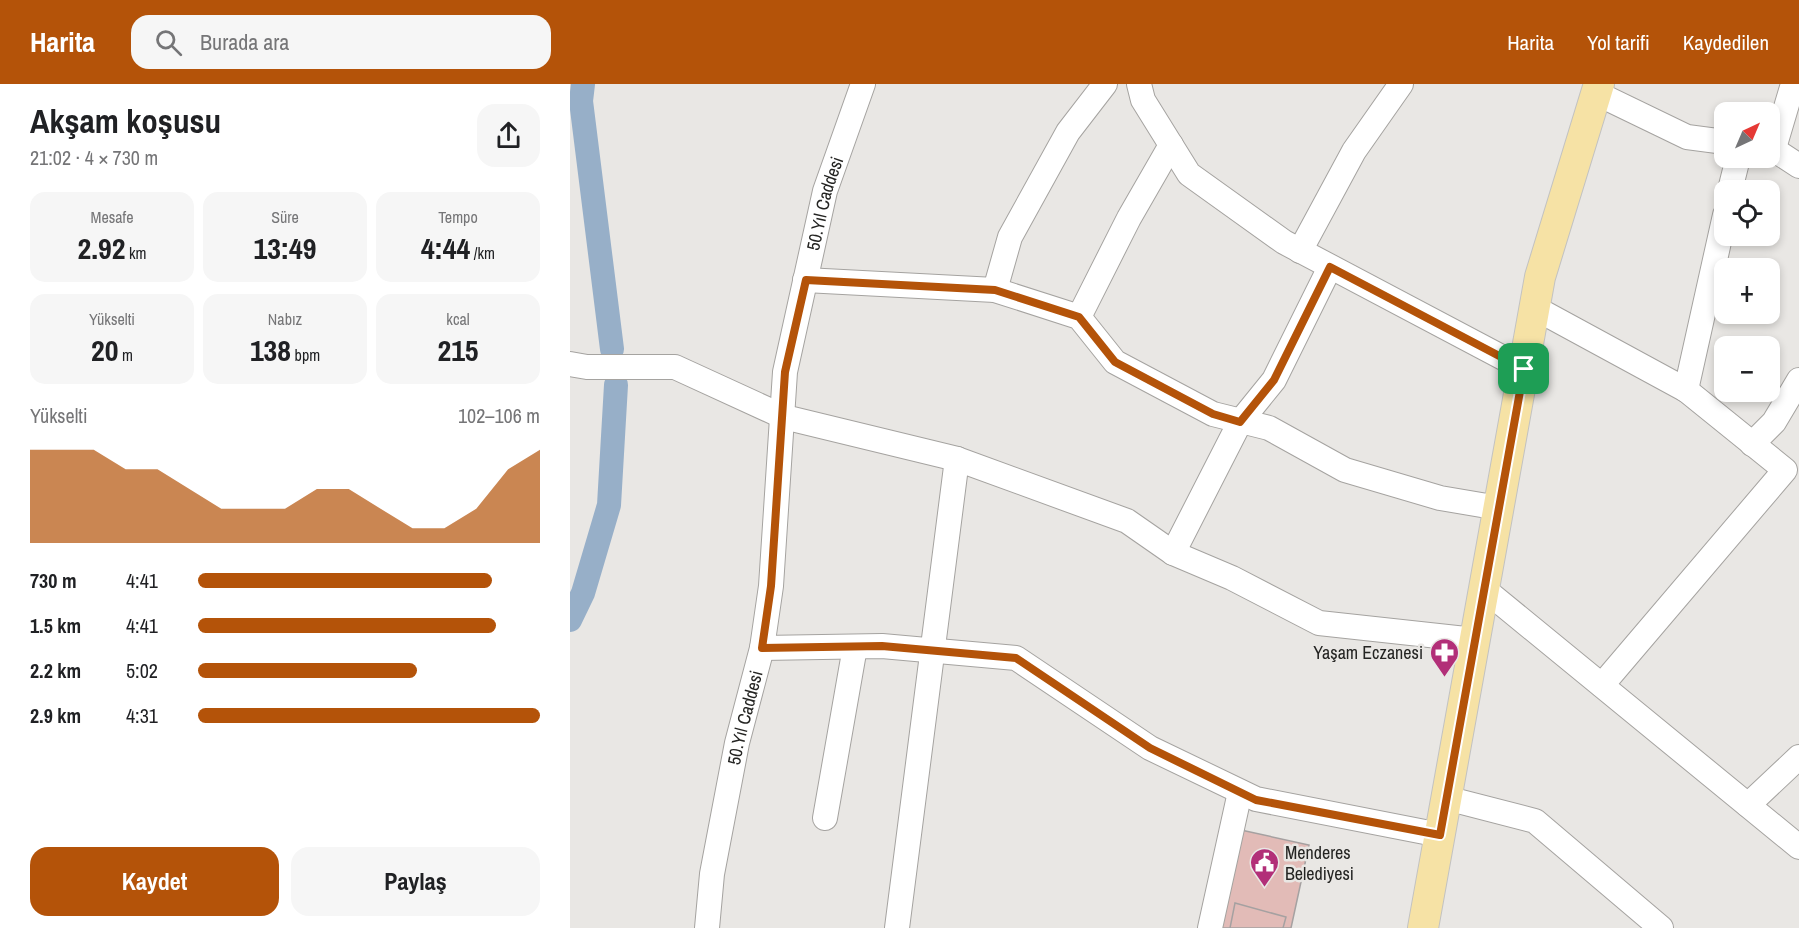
<!DOCTYPE html>
<html lang="tr">
<meta charset="utf-8">
<style>
:root{--surface:#fff;--page:#f6f6f6;--text:#202124;--muted:#757577;--accent:#b45309}
body{margin:0;font-family:"Archivo Narrow",sans-serif;background:var(--page);color:var(--text);height:100vh;display:flex;flex-direction:column;font-size:22px;white-space:nowrap}
*{box-sizing:border-box;margin:0}
p{font-size:20px;color:var(--muted)}
.icon{flex:none;width:33px;height:33px;fill:none;stroke:currentColor;stroke-width:2;stroke-linecap:round;stroke-linejoin:round}
.map{position:relative;flex:1;overflow:hidden}
.panel{display:flex;flex-direction:column;background:var(--surface);width:570px}
.panel>*{flex:none}
.needle{width:39px;rotate:44deg}
.tools{position:absolute;left:1144px;top:18px;display:grid;gap:12px}
.tools a{display:grid;place-items:center;width:66px;height:66px;border-radius:12px;background:var(--surface);box-shadow:0 3px 9px #0003;font-size:30px}
.pin{position:absolute;display:grid;place-items:center;width:51px;height:51px;color:#fff;margin:-26px;border-radius:12px;box-shadow:0 3px 9px #0006}
.round{display:grid;place-items:center;flex:none;width:63px;height:63px;border-radius:18px;background:var(--page)}
.summary{display:flex;align-items:center;justify-content:space-between;height:102px;padding:0 30px}
h1{font-size:33px;font-weight:700;line-height:45px}
.metrics{display:grid;grid-template-columns:repeat(3,1fr);gap:9px;height:102px;padding:6px 30px}
.metrics div{display:grid;align-content:center;border-radius:15px;background:var(--page);text-align:center}
.metrics b{font-size:30px;font-weight:700}
.metrics small{font-size:16px;font-weight:400}
.metrics p{font-size:16px}
.chart{height:168px;padding:12px 30px}
.chart p{display:flex;justify-content:space-between}
.chart svg{width:100%;height:108px;margin-top:6px;fill:var(--accent);opacity:.7}
.button{display:flex;gap:12px;margin-top:auto;padding:12px 30px}
.button a{flex:1;height:69px;border-radius:18px;background:var(--accent);color:#fff;font-size:24px;font-weight:700;line-height:69px;text-align:center}
.button a+a{background:var(--page);color:var(--text)}
ul{padding:0 30px;list-style:none;font-size:20px}
li{display:grid;grid-template-columns:96px 72px 1fr;align-items:center;height:45px}
li i{height:15px;border-radius:8px;background:var(--accent)}
header{display:flex;align-items:center;gap:36px;box-sizing:border-box;height:84px;padding:0 30px;background:var(--accent);color:#fff}
header strong{font-size:28px}
nav{display:flex;gap:33px;margin-inline-start:auto;font-size:21px}
.search{width:420px;height:54px;background:var(--page);display:flex;align-items:center;gap:15px;box-sizing:border-box;padding:0 21px;border-radius:18px;color:var(--muted);font-size:22px}
main{display:flex;flex:1;min-height:0}
.map>svg:first-child{display:block}
</style>
<header>
<strong>Harita</strong>
<div class="search"><svg class="icon" aria-label="search" viewBox="0 0 24 24"><circle cx="10" cy="10" r="6"/><path d="M15 15l6 6"/></svg>Burada ara</div>
<nav><a>Harita</a><a>Yol tarifi</a><a>Kaydedilen</a></nav>
</header>
<main>
<section class="panel">
<div class="summary"><div><h1>Akşam koşusu</h1><p>21:02 · 4 × 730 m</p></div><a class="round"><svg class="icon" aria-label="share" viewBox="0 0 24 24"><path d="M12 15V3M7 8l5-5 5 5M5 13v7h14v-7"/></svg></a></div>
<div class="metrics">
<div><p>Mesafe</p><b>2.92<small> km</small></b></div>
<div><p>Süre</p><b>13:49</b></div>
<div><p>Tempo</p><b>4:44<small> /km</small></b></div>
</div>
<div class="metrics">
<div><p>Yükselti</p><b>20<small> m</small></b></div>
<div><p>Nabız</p><b>138<small> bpm</small></b></div>
<div><p>kcal</p><b>215</b></div>
</div>
<div class="chart"><p><span>Yükselti</span>102–106 m</p>
<svg viewBox="0 0 160 44" preserveAspectRatio="none"><path d="M0 44V6L10 6L20 6L30 14L40 14L50 22L60 30L70 30L80 30L90 22L100 22L110 30L120 38L130 38L140 30L150 14L160 6V44z"/></svg>
</div>
<ul>
<li><b>730 m</b>4:41<i style="width:86%"></i></li>
<li><b>1.5 km</b>4:41<i style="width:87%"></i></li>
<li><b>2.2 km</b>5:02<i style="width:64%"></i></li>
<li><b>2.9 km</b>4:31<i style="width:100%"></i></li>
</ul>
<div class="button"><a>Kaydet</a><a>Paylaş</a></div>
</section>
<div class="map">
<svg width="1229" height="844" viewBox="0 0 1229 844">
<rect width="100%" height="100%" fill="#e9e7e4"/>
<g fill="none" stroke-linecap="round" stroke-linejoin="round">
<path stroke="#97afc8" stroke-width="24" d="M13 0 11 17 42 265
M0 536 13 509 39 421 46 301"/>
</g>
<path fill="#e2bbb7" stroke="#a5a1a1" stroke-width="1.5" d="M671 746 739 761 721 844H649Z
M665 819 716 833 713 844H660Z"/>
<g fill="none" stroke-linecap="round" stroke-linejoin="round">
<defs>
<g id="minor">
<path d="M569 0 573 16 619 90 714 158 954 285"/>
<path d="M1026 9 1117 53 1155 58"/>
<path d="M1200 63 1229 82"/>
<path d="M1204 64 1223 0"/>
<path d="M1160 106 1168 74"/>
<path d="M730 167 784 67 831 0"/>
<path d="M235 196 425 206 509 233 545 278 643 330 699 344 775 386 870 414 929 424"/>
<path d="M425 206 440 153 498 48 535 0"/>
<path d="M965 224 1116 306 1215 386 1032 601"/>
<path d="M509 233 559 134 601 61"/>
<path d="M0 280 17 283H105L214 333 387 375 557 437 603 469 662 494 749 539 905 556"/>
<path d="M1116 306 1155 131"/>
<path d="M1182 360 1204 338 1229 296"/>
<path d="M603 469 670 338 704 296 760 183"/>
<path d="M914 505 1229 763"/>
<path d="M192 564 312 562 446 574 580 664 686 715 870 751"/>
<path d="M876 714 965 737 1091 844"/>
<path d="M1178 721 1229 673"/>
<path d="M255 734 285 563"/>
<path id="s1" d="M137 844 142 790 167 659 192 564 201 502 215 288 255 107 293 0"/>
<path d="M327 844 387 375"/>
<path d="M640 844 670 708"/>
</g>
<path id="major" d="M853 844 970 193 1029 0"/>
</defs>
<use href="#minor" stroke="#a5a3a0" stroke-width="26"/>
<use href="#major" stroke="#c2c2c1" stroke-width="32"/>
<use href="#minor" stroke="#fff" stroke-width="24"/>
<use href="#major" stroke="#f6e2a5" stroke-width="30"/>
</g>
<g fill="none" stroke-linecap="round" stroke-linejoin="round">
<defs>
<path id="route" d="M760 183 954 285 870 751 686 716 580 664 446 574 312 562 192 564 201 502 215 288 236 196 425 206 509 233 545 278 643 330 670 338 704 296Z"/>
</defs>
<use href="#route" stroke="#fff" stroke-width="12"/>
<use href="#route" stroke="#b45309" stroke-width="8"/>
</g>
<defs>
<symbol id="pharmacy-pin" viewBox="-11 -11 22 30"><path d="M0 17L-7.5 6A9.5 9.5 0 1 1 7.5 6Z" fill="#b22f78" stroke="#e9e7e4"/><path d="M-2-6h4v4h4v4h-4v4h-4v-4h-4v-4h4Z" fill="#fff"/></symbol>
<symbol id="civic-pin" viewBox="-11 -11 22 30"><path d="M0 17L-7.5 6A9.5 9.5 0 1 1 7.5 6Z" fill="#b22f78" stroke="#e9e7e4"/><path d="M-.6-6.5H3V-4.5H.6V-3L4-1V1h2V6H-6V1h2V-1L-.6-3ZM-1.2 2.5V6h2.4V2.5Z" fill="#fff"/></symbol>
</defs>
<g fill-rule="evenodd">
<use href="#pharmacy-pin" x="858" y="552" width="33" height="45"/>
<use href="#civic-pin" x="678" y="762" width="33" height="45"/>
</g>
<g text-anchor="middle" dominant-baseline="central" stroke-width="5" stroke-linejoin="round" paint-order="stroke">
<g font-size="18" fill="#242422" stroke="#e9e7e4">
<text stroke="none"><textPath href="#s1" startOffset="736">50.Yıl Caddesi</textPath></text>
<text stroke="none"><textPath href="#s1" startOffset="214">50.Yıl Caddesi</textPath></text>
</g>
<g font-size="18" fill="#242422" stroke="#e9e7e4" text-anchor="end">
<text x="853" y="568">Yaşam Eczanesi</text>
<text x="715" y="768" text-anchor="start">Menderes<tspan x="715" dy="21">Belediyesi</tspan></text>
</g>
</g>
</svg>
<div class="tools">
<a><svg class="needle" viewBox="-14 -14 28 28"><path d="M0-13l5 13h-10z" fill="#e53935"/><path d="M0 13l5-13h-10z" fill="#757577"/></svg></a>
<a><svg class="icon" aria-label="locate" viewBox="0 0 24 24"><circle cx="12" cy="12" r="6"/><path d="M12 2v4M12 18v4M2 12h4M18 12h4"/></svg></a>
<a>+</a>
<a>−</a>
</div>
<div class="pin" style="left:954px;top:285px;background:#1e9e55"><svg class="icon" aria-label="arrive" viewBox="0 0 24 24"><path d="M6 21V4h12l-3 4 3 4H6"/></svg></div>
</div>
</main>
